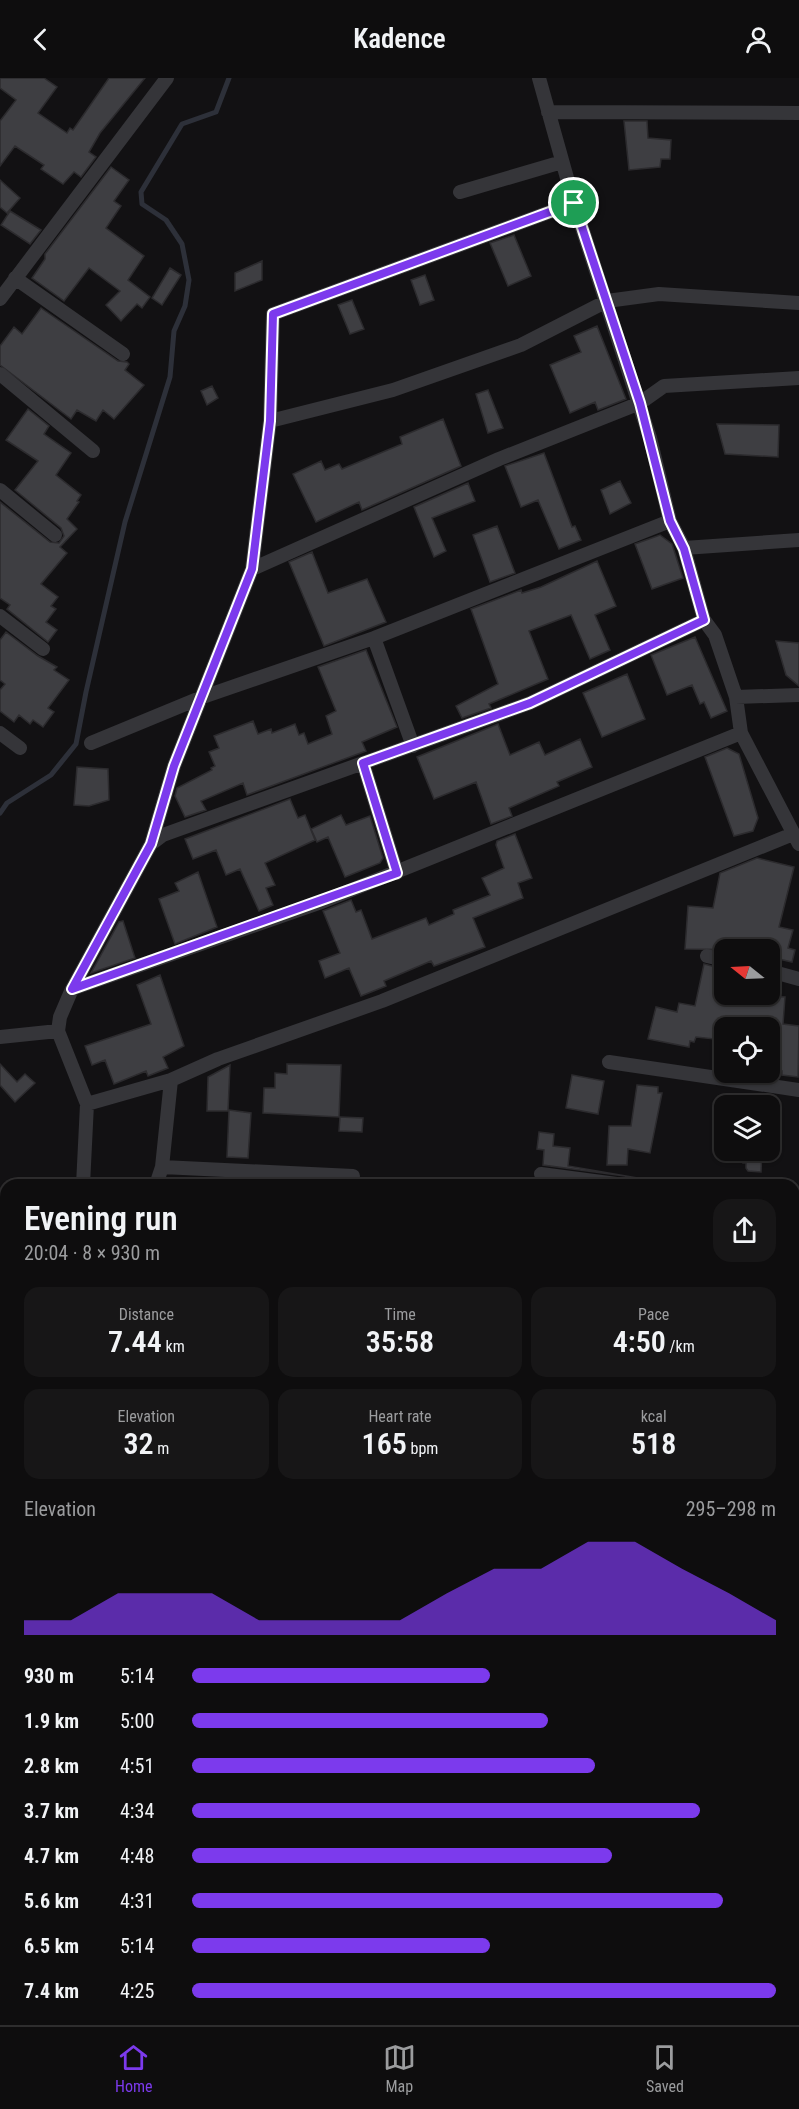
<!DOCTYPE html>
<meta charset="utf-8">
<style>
:root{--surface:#0e0d0e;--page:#171617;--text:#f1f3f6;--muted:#9b9c9e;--line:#2e2d2e;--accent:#7c3aed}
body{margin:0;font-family:"Roboto Condensed",sans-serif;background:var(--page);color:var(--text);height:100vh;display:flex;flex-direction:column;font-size:22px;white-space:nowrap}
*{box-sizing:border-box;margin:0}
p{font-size:20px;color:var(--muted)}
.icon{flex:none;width:33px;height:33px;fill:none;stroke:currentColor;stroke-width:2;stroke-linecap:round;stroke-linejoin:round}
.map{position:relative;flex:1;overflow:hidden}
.drawer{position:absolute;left:0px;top:1101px;width:800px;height:846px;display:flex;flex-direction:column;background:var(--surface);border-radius:18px 18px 0 0;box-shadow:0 2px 4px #0004,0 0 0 2px var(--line)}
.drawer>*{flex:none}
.needle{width:39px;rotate:288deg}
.controls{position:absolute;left:714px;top:861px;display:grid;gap:12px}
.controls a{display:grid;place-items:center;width:66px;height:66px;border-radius:12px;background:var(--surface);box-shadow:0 2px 4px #0004,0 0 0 2px var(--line);font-size:30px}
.pin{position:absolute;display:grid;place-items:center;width:51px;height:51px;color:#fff;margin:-26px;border:3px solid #fff;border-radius:50%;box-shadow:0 2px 6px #0007}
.round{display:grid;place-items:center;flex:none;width:63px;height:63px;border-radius:18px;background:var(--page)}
.head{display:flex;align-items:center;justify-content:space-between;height:102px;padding:0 24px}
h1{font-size:33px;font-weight:600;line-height:45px}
.metrics{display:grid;grid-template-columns:repeat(3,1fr);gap:9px;height:102px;padding:6px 24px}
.metrics div{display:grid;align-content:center;border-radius:15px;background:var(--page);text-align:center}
.metrics b{font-size:30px;font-weight:600}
.metrics small{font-size:16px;font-weight:400}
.metrics p{font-size:16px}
.chart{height:168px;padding:12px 24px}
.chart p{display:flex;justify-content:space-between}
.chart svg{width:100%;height:108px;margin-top:6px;fill:var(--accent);opacity:.7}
ul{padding:0 24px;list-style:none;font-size:20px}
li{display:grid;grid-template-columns:96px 72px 1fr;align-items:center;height:45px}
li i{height:15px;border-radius:8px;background:var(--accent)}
header{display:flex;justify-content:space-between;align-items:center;height:78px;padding:0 24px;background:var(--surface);font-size:27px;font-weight:600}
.tab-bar{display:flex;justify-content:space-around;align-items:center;height:84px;border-top:2px solid var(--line);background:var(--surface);font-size:16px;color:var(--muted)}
.tab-bar a{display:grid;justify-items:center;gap:3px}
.tab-bar .active{color:var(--accent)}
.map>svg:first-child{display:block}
</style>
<header><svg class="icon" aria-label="back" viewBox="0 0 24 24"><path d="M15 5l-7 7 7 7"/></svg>Kadence<svg class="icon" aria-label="person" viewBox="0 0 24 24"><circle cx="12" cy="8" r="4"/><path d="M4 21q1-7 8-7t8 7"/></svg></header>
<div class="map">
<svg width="799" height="1947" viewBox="0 0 799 1947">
<rect width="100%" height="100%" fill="#121113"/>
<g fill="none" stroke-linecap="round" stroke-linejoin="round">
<path stroke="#2d3039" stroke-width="5" d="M0 735 7 725 51 697 76 666 86 614 125 444 170 299 174 253 185 228 189 202 182 166 166 142 142 126 141 114 182 46 216 34 229 0"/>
</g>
<path fill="#3e3e42" stroke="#2c2b2e" stroke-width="1.5" d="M0 0H44L57 9 38 35 67 55 70 50 73 52 109 0H145L100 55 89 74 96 79 81 99 74 94 63 106 41 91 44 87 15 68 0 88V43L16 22 0 10Z
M624 43H647L648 60 671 62 670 81H661L660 89 629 92Z
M111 89 129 102 114 123 121 128 106 150 144 178 128 202 150 219 142 230 137 226 121 243 106 227 120 213 89 190 64 223 32 200 45 181V176Z
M0 102 20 120 7 135 0 129Z
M10 133 41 152 30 166 1 147Z
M514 157 531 198 508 208 490 165Z
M262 183V202L235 213V195Z
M170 190 181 197 162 227 152 220Z
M425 197 434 222 420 227 411 202Z
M352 222 364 251 350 256 338 227Z
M41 230 118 283 127 284 129 286 125 292 144 307 114 341 103 332 96 343 77 332 71 341 0 287V268L14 249 22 256Z
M597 248 626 321 598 332 595 324 570 335 550 287 581 274 574 258Z
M212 308 218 320 207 327 201 313Z
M488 312 503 350 488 355 476 316Z
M28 331 49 348 44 356 71 375 56 397 81 417 77 423 79 424 67 441 77 451 60 469 67 475 41 506 58 519 51 528 56 531 46 544 57 552 48 564 7 531 10 527 0 520V424L50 464 59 465 64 458 61 450 15 412 38 383 6 362Z
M443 341 461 388 362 432 359 424 316 444 293 396 321 383 325 392 339 386 342 391 402 366 400 359Z
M717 346 779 347 778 379 725 376Z
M544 375 572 449 575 448 581 462 559 471 538 422 521 429 505 388Z
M620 403 631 425 610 436 601 412Z
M468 405 475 423 432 440 446 473 434 479 414 429Z
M497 448 515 495 490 504 473 457Z
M660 457 672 466 683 500 652 511 635 466Z
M312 474 328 515 367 501 386 544 324 568 289 484Z
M597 483 616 528 595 537 610 572 590 581 571 537 529 553 548 601 489 626 491 630 462 640 456 628 498 606 471 531 521 512 522 515 541 509Z
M6 554 38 578 57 589 54 592 69 602 48 630 54 634 43 649 33 642 30 646 19 637 14 644 0 633V612L5 606 0 602V562Z
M695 559 727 633 711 640 704 624 700 626 692 607 667 617 651 577Z
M776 563 799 565V608L786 597Z
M366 572 397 649 362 664 366 673 247 717 243 705 201 723 206 732 185 739 175 718 177 710 212 692 211 690 215 688 209 674 219 670 214 658 253 643 258 656 271 651 272 655 295 646 299 657 304 655 308 666 332 656 326 638 336 633 318 589Z
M627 596 645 641 602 659 583 615Z
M498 646 510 677 539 664 545 677 580 661 592 689 557 704 559 708 509 730 512 738 491 746 476 704 434 721 417 679Z
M727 670 739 676 758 740 753 753 734 758 705 679Z
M77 689 108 691 109 722 89 728 74 727Z
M290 721 298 740 305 737 315 762 265 785 275 807 266 810 273 827 259 833 240 791 226 797 216 772 193 781 185 761Z
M341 737 346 747 370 738 383 780 380 785 345 799 328 759 317 764 311 751Z
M515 756 532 800 518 805 523 820 473 840 485 869 434 888 431 883 384 903 386 908 361 918 349 890 325 900 319 883 340 875 323 833 351 822 356 834 361 832 372 861 426 840 429 847 454 836 453 832 490 817 482 800 504 790 496 767 497 763Z
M757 780 794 789 779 849 793 852 788 870 795 872 792 884 770 879 772 872 685 871 688 828 713 830 720 795Z
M198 794 217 849 175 866 159 821 179 813 175 805Z
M123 843 135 880 91 895 119 844Z
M704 886 724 891V916L785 919 783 946 799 948 798 999 782 997V993L770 991V950H724V962L696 959 694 964 690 963 689 969 648 961 656 929 677 934 679 925 695 928Z
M160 897 184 968 163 979 168 990 148 998 146 993 114 1006 105 982 92 987 85 968 151 946 137 907Z
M0 986 17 1004 25 996 35 1005 15 1024 0 1007Z
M287 986 341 987 339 1039 263 1035 264 1010H275V995L287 996Z
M230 987 228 1033H207L208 999Z
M572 997 604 1003 598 1036 566 1030Z
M637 1007 658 1009V1015H662L650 1075 628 1071 627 1087H607L609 1048H631Z
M229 1032 251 1035 248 1080 227 1079Z
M340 1039 363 1040 362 1054 339 1053Z
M539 1054 554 1056 553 1068 570 1070 568 1088 637 1100V1107H633L630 1100 625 1098 543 1087 544 1072 537 1071Z
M744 1072H762L761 1094 748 1093 746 1090V1085H743Z"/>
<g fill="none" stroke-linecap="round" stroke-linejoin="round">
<path stroke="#353539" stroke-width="14" d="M539 0 574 125 650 360 670 443 684 470 704 542 715 557 736 619 741 655 799 766
M548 34 799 35
M460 114 562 84
M15 200 123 276
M0 221 167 0
M0 296 93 373
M270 343 393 312 521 267 607 223 659 216 799 225
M0 412 55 457
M684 470 799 462
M252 491 499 381 640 325 664 308 799 300
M0 538 43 571
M374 560 413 668
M736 619 799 617
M0 655 20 670
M91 665 200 620 374 560 670 443
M363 685 397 795
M151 766 174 688 252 491 270 343 273 236 574 125
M707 878 724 882
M770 893 799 901
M72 911 319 825 741 655
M0 959 58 953
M609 984 799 1012
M87 1026 171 1002
M162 1089 353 1098
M541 1096 624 1107
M83 1107 87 1026 58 953 60 939 72 911 151 766 163 757 530 625 704 542
M156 1107 162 1089 171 1002 218 981 382 923 793 756
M794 1128 799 1129
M0 1179 6 1180
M794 1212 799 1213
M0 1213H6
M0 1245 6 1238
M794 1366 799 1357
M0 1453 6 1440
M794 1554 799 1576
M0 1675 6 1664
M0 1884 6 1874
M0 1909 6 1912
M65 1941 77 1947
M463 1941 464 1947
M613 1941 614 1947
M94 1947 98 1941
M237 1947 240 1941
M426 1947 430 1941"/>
</g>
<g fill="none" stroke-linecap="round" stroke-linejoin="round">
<defs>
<path id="route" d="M574 125 640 325 670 443 684 471 704 542 530 625 363 685 397 795 72 911 151 766 174 688 252 491 270 343 273 236Z"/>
</defs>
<use href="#route" stroke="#fff" stroke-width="12"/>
<use href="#route" stroke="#7c3aed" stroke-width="8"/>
</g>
</svg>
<div class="controls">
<a><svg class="needle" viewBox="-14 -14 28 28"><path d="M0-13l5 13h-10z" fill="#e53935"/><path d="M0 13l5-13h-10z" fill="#9b9c9e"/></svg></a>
<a><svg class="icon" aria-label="locate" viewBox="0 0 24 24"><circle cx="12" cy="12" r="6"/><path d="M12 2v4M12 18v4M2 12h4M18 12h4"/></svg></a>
<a><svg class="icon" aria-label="layers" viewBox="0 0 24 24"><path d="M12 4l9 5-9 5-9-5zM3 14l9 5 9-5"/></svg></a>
</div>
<div class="pin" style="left:574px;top:125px;background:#1e9e55"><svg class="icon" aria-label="arrive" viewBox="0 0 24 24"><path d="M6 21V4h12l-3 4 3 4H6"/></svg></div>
<section class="drawer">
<div class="head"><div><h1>Evening run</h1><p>20:04 · 8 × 930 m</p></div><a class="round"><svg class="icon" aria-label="share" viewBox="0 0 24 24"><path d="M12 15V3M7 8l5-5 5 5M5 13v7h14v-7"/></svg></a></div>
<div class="metrics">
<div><p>Distance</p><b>7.44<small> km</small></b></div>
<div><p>Time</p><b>35:58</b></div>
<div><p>Pace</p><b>4:50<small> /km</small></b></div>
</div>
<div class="metrics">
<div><p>Elevation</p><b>32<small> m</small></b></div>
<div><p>Heart rate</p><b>165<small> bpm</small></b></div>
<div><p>kcal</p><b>518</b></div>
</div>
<div class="chart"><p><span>Elevation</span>295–298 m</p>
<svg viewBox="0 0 160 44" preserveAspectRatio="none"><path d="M0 44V38L10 38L20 27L30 27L40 27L50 38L60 38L70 38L80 38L90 27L100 17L110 17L120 6L130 6L140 17L150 27L160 38V44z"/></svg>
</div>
<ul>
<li><b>930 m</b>5:14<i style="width:51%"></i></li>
<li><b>1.9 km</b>5:00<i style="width:61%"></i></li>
<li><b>2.8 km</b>4:51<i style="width:69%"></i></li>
<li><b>3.7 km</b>4:34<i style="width:87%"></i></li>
<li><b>4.7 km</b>4:48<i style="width:72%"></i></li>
<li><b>5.6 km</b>4:31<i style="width:91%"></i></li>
<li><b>6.5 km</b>5:14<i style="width:51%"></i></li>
<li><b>7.4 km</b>4:25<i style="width:100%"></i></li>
</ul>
</section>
</div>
<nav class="tab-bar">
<a class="active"><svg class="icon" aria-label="home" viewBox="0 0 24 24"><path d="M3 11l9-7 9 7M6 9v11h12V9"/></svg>Home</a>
<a><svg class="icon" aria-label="map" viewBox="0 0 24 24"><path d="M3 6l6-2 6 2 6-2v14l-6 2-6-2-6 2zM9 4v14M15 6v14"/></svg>Map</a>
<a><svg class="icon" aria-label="saved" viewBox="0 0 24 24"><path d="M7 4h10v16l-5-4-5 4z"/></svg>Saved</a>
</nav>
